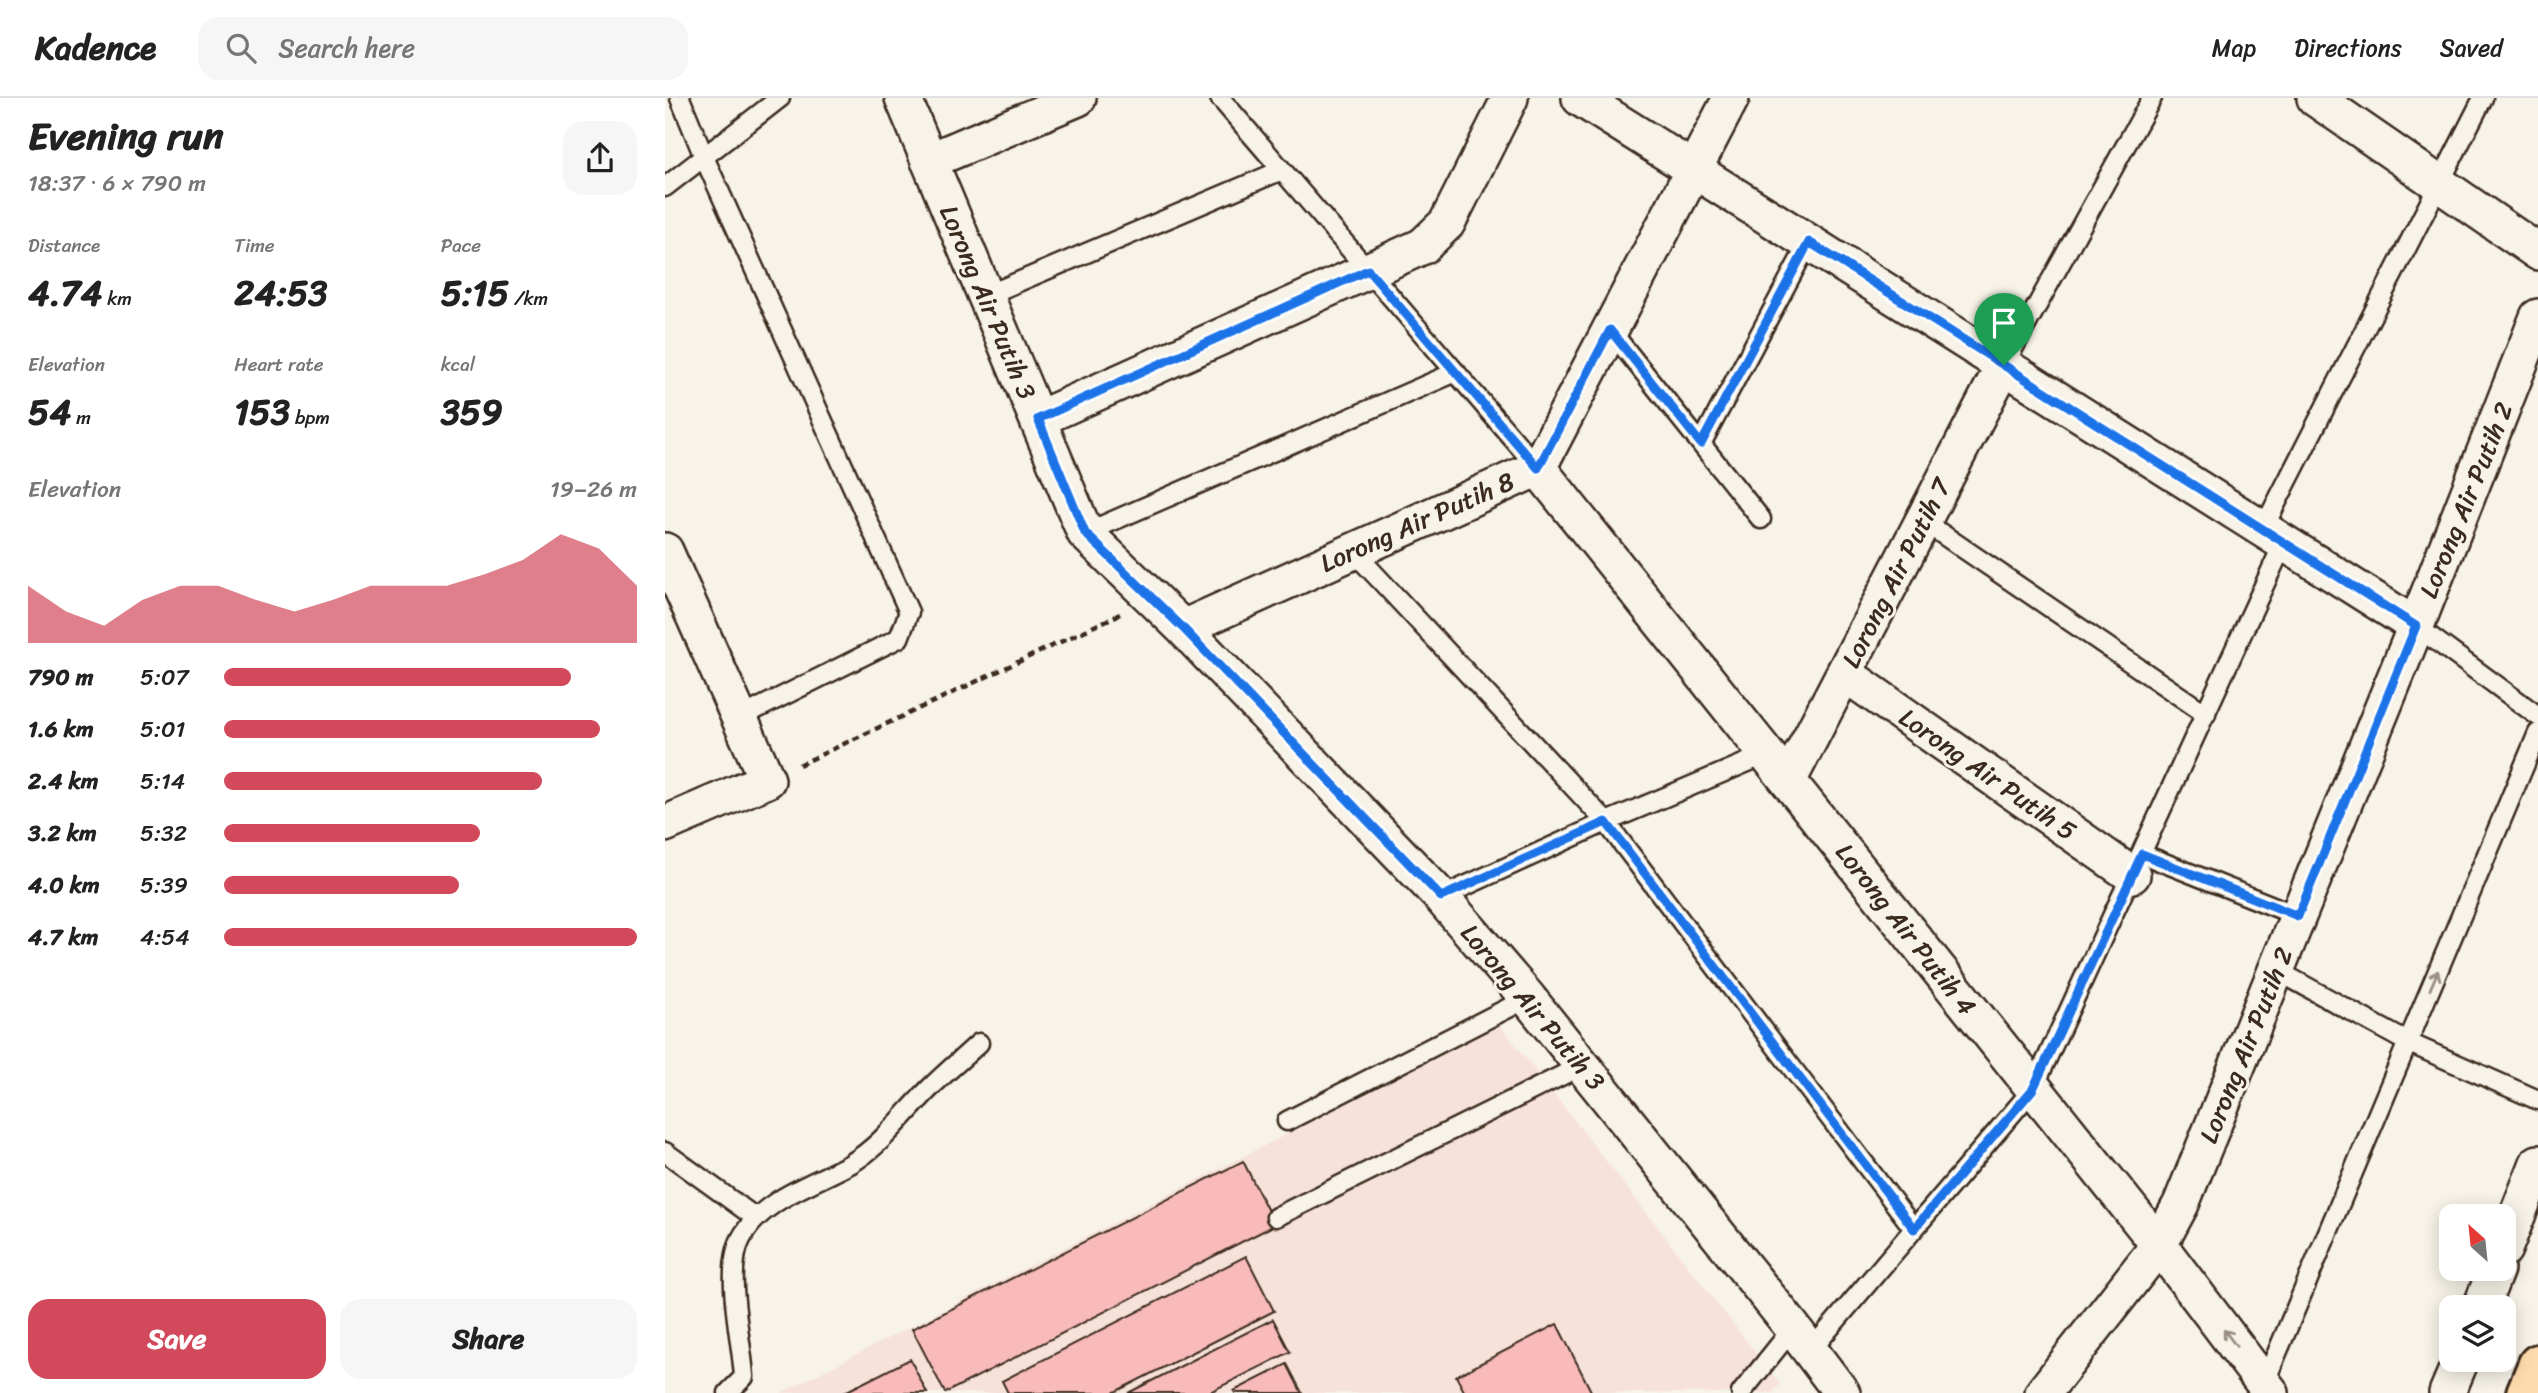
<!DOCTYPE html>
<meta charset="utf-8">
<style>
:root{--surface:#fff;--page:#f6f6f6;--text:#222;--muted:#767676;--line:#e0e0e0;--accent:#d1495b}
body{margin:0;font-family:Sriracha,sans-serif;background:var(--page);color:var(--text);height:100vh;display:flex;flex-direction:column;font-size:26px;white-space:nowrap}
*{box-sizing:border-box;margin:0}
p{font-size:23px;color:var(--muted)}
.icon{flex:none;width:38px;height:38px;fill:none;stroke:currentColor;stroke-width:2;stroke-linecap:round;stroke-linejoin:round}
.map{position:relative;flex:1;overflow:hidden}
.panel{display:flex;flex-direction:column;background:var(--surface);width:665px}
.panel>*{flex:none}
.needle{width:46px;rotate:333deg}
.tools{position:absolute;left:1774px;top:1106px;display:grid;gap:14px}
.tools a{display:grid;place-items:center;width:77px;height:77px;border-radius:14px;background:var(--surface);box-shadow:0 4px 18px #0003;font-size:35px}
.pin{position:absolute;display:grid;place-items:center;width:60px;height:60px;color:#fff;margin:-72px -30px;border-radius:50% 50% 50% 0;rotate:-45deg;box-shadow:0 0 7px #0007}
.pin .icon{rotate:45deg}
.round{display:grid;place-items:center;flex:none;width:74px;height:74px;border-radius:21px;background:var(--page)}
.overview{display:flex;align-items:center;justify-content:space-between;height:119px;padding:0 28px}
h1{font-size:38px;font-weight:700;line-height:52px}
.stats{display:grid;grid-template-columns:repeat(3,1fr);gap:10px;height:119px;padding:7px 28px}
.stats div{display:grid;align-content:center}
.stats b{font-size:35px;font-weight:700}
.stats small{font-size:19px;font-weight:400}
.stats p{font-size:19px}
.chart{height:196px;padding:14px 28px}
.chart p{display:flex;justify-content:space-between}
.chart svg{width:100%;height:126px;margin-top:7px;fill:var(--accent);opacity:.7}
.action{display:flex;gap:14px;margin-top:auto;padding:14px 28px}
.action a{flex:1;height:80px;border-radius:21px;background:var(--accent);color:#fff;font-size:28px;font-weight:700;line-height:80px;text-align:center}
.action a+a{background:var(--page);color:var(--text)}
ul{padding:0 28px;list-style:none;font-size:23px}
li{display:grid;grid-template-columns:112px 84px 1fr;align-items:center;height:52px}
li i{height:18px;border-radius:9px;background:var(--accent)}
header{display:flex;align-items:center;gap:42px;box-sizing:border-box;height:98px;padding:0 35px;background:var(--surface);border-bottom:2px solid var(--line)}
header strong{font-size:33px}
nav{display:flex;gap:38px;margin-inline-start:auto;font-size:24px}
.search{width:490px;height:63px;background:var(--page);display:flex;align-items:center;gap:18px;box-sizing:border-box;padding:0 24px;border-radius:21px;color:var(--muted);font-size:26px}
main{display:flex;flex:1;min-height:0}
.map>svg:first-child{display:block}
</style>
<header>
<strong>Kadence</strong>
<div class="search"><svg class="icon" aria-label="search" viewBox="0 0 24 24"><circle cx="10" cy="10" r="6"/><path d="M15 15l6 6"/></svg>Search here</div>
<nav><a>Map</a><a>Directions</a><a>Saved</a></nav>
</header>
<main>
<section class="panel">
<div class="overview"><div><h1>Evening run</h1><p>18:37 · 6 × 790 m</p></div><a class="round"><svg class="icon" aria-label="share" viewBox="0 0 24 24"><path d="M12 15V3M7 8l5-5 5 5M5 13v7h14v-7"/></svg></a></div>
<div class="stats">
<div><p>Distance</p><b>4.74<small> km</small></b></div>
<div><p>Time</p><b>24:53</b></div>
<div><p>Pace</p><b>5:15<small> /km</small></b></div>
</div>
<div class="stats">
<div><p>Elevation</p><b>54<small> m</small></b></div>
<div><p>Heart rate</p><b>153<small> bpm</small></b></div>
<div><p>kcal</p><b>359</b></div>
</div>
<div class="chart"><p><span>Elevation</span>19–26 m</p>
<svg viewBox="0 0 160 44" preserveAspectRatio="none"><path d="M0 44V24L10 33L20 38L30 29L40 24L50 24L60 29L70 33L80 29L90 24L100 24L110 24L120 20L130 15L140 6L150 11L160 24V44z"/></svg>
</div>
<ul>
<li><b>790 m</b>5:07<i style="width:84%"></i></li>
<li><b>1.6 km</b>5:01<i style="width:91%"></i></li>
<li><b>2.4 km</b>5:14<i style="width:77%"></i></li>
<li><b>3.2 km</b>5:32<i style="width:62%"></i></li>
<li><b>4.0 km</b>5:39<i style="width:57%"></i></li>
<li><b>4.7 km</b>4:54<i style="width:100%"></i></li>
</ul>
<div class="action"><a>Save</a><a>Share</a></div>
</section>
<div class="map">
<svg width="1873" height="1295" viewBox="0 0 1873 1295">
<rect width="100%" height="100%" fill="#f7f3e8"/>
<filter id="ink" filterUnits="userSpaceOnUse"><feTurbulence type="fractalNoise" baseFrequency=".0143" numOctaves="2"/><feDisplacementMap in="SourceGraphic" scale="14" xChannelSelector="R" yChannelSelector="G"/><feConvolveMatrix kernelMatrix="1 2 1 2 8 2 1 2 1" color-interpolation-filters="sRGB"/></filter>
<g filter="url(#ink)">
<path fill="#f7e2da" d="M835 927 1115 1286 1107 1295H116Z"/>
<path fill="#f8bbb9" stroke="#3b2a1e" stroke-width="2" d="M578 1063 610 1127 280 1295 247 1231Z
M581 1158 609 1213 448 1295H343L337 1283Z
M608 1221 625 1254 543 1295H463Z
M892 1226 927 1295H800L791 1278Z
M245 1261 262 1295H178Z
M622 1266 637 1295H570L569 1293Z"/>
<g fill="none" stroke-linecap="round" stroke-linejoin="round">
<defs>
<path id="lane" d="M15 0 39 59 244 514 234 540 76 619
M555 0 873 370
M0 89 115 0
M320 198 617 72
M945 232 1096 421
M1339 267 1487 0
M1036 346 1144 144
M1258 423 1541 616
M1598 431 1818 0
M420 435 791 274
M688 453 941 724 1249 1131
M1751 528 1873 618
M1477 756 1633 818
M776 799 941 724 1102 656
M1611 872 1742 944 1873 1002
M622 1023 863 900
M0 1054 91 1120
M611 1119 918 967
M1146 1252 1368 991 1619 444
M1599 1286 1873 635
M63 1295 79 1279C77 1242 59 1173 76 1141 96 1101 149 1086 185 1066 217 1047 240 1015 266 989 281 974 298 960 314 945
M1076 1295 1128 1230"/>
<path id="street" d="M238 0 420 435 518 530 776 799 863 900 1128 1230 1177 1295
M915 0 1751 528
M1650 0 1873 154
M264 63 413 0
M373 321 758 148 782 125 845 0
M873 370 1494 1147 1606 1295
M0 453 102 682 0 726
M518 530 873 370 1066 0
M1179 575 1467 777
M1123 683 1339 267
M1839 1151 1873 1065
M1816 1209 1831 1171
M1378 1295 1494 1147 1516 1106 1751 528 1873 219
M1782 1295 1796 1262"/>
<path id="highway" d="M1861 1295 1873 1266"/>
</defs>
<use href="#lane" stroke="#3b2a1e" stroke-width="23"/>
<use href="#street" stroke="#3b2a1e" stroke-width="40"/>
<use href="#highway" stroke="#3b2a1e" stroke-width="44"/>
<path stroke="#3b2a1e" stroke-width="4.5" stroke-dasharray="7 5" stroke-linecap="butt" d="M134 667 455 516"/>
<use href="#lane" stroke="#f7f3e8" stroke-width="18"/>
<use href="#street" stroke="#f7f3e8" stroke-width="35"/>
<use href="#highway" stroke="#fedbac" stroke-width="38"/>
</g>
<defs><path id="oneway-shaft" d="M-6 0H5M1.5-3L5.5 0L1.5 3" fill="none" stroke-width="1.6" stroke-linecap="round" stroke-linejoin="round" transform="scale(1.75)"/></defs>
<g stroke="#998e83">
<use href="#oneway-shaft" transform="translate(1769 882) rotate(-67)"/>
<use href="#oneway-shaft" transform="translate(1565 1240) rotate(-127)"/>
</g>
</g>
<g fill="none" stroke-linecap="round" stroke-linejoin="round" filter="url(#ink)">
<defs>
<path id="route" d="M1144 144 1751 528 1633 818 1477 756 1368 991 1249 1131 941 724 776 799 518 530 420 435 373 321 703 172 873 370 945 232 1036 346Z"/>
</defs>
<use href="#route" stroke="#fff" stroke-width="14"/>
<use href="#route" stroke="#1a73e8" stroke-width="9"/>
</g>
<g text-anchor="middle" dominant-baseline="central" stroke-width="6" stroke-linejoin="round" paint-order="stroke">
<g font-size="26" fill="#3b2a1e" stroke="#f7f3e8">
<text transform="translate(323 204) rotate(67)">Lorong Air Putih 3</text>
<text transform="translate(1801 402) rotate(-68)">Lorong Air Putih 2</text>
<text transform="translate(752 424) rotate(-24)">Lorong Air Putih 8</text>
<text transform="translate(1231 475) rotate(-63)">Lorong Air Putih 7</text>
<text transform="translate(1323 676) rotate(35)">Lorong Air Putih 5</text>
<text transform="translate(1241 831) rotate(52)">Lorong Air Putih 4</text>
<text transform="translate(868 909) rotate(50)">Lorong Air Putih 3</text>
<text transform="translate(1581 947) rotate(-68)">Lorong Air Putih 2</text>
</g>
</g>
</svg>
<div class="tools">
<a><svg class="needle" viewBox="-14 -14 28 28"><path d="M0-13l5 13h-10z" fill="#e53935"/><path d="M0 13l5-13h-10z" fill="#767676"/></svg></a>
<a><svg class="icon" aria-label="layers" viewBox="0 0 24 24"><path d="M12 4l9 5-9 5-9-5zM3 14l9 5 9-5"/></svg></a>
</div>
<div class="pin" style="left:1339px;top:267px;background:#1e9e55"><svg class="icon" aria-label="arrive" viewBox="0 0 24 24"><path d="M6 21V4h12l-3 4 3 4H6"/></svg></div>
</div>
</main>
